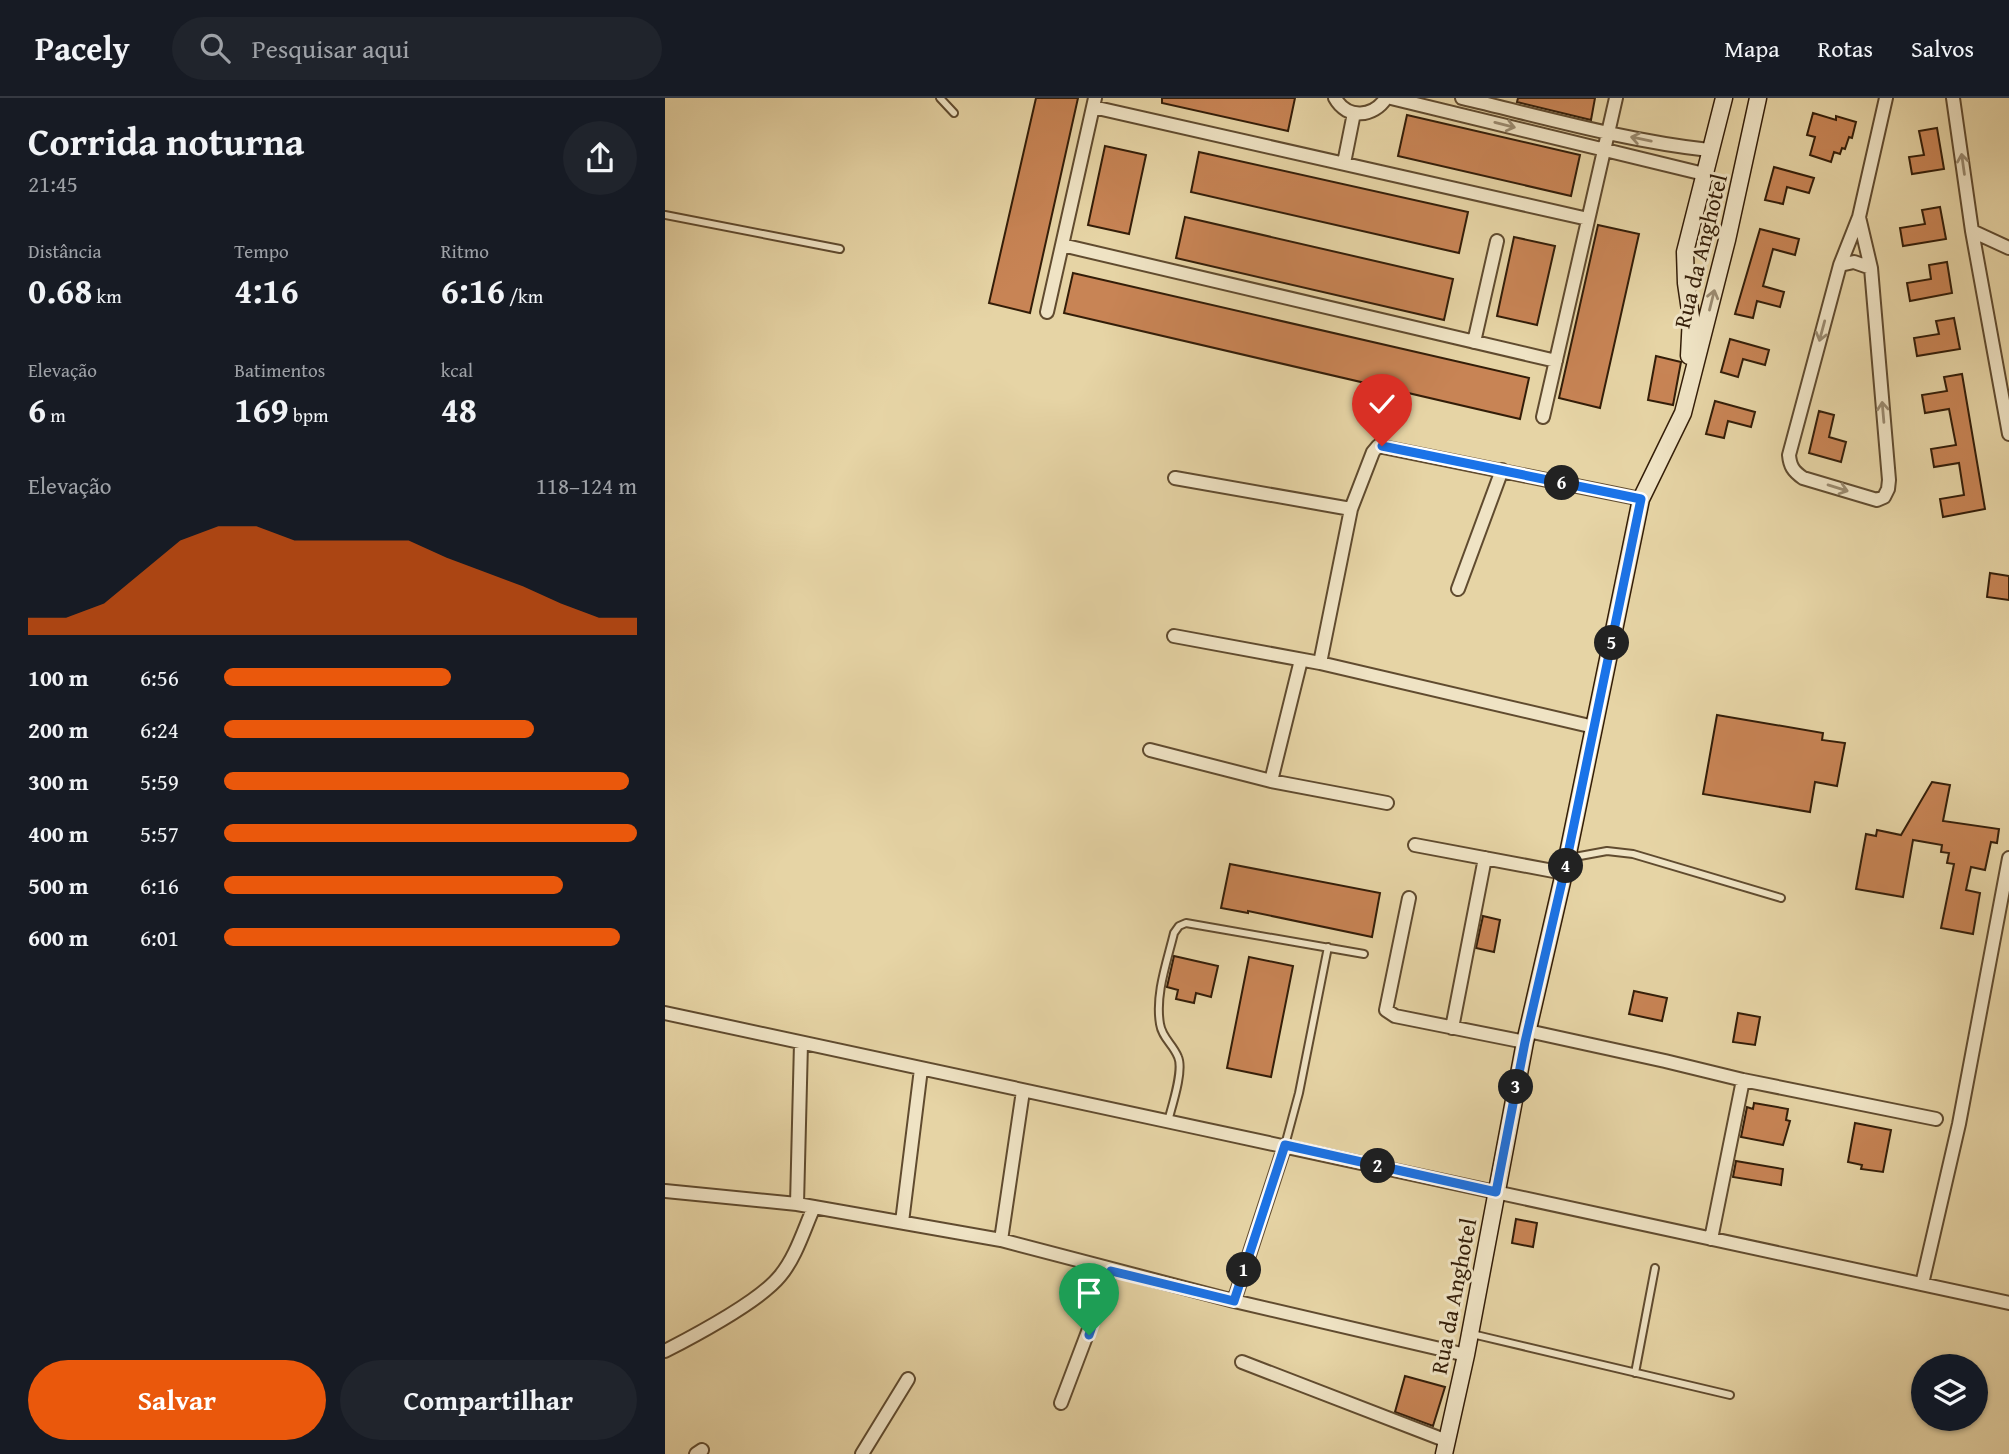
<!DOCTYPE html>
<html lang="pt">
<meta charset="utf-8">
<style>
:root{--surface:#171b24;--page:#20242c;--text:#f1f3f6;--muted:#9ea1a6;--line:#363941;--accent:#ea580c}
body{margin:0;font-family:"Gentium Book Plus",serif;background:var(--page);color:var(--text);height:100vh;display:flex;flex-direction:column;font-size:26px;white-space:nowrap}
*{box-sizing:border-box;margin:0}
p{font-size:23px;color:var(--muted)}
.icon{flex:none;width:38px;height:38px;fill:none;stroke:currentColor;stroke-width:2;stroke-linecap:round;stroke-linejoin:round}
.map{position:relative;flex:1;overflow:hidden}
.sheet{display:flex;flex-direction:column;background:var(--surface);width:665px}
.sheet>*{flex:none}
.tools{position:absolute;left:1246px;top:1256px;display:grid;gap:14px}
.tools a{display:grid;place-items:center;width:77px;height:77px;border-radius:50%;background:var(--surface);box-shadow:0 2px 5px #0004;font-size:35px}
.pin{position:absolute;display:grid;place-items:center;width:60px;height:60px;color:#fff;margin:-72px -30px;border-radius:50% 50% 50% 0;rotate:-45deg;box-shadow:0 0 7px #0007}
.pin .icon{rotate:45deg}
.km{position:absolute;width:35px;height:35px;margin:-18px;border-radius:50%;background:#222;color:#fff;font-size:19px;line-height:35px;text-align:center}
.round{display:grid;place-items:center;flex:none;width:74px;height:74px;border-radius:37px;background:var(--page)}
.headline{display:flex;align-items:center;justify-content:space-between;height:119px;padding:0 28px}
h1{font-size:38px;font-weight:600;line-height:52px}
.stats{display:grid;grid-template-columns:repeat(3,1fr);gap:10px;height:119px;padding:7px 28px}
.stats div{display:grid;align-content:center}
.stats b{font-size:35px;font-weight:600}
.stats small{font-size:19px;font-weight:400}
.stats p{font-size:19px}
.chart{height:196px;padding:14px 28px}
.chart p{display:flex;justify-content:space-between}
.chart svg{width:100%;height:126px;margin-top:7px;fill:var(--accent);opacity:.7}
.action{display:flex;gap:14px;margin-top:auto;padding:14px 28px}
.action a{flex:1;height:80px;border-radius:42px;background:var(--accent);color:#fff;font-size:28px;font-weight:600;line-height:80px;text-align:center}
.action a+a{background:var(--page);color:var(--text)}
ul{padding:0 28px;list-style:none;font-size:23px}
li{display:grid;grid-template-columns:112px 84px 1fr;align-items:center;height:52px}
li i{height:18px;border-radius:9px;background:var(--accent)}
header{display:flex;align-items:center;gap:42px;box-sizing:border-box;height:98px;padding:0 35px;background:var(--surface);border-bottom:2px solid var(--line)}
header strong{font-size:33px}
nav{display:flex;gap:38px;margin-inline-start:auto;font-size:24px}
.search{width:490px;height:63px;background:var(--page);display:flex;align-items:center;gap:18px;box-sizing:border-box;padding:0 24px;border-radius:38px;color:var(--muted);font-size:26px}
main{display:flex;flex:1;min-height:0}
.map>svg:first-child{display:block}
</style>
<header>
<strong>Pacely</strong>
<div class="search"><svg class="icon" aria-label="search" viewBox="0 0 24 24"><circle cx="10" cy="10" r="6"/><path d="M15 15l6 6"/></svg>Pesquisar aqui</div>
<nav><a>Mapa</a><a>Rotas</a><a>Salvos</a></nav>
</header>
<main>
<section class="sheet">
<div class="headline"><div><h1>Corrida noturna</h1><p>21:45</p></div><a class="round"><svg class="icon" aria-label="share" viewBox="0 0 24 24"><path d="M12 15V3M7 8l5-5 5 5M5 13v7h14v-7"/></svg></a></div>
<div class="stats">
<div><p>Distância</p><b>0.68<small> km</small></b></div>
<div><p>Tempo</p><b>4:16</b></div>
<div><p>Ritmo</p><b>6:16<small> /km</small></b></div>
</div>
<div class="stats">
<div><p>Elevação</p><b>6<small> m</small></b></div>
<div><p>Batimentos</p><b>169<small> bpm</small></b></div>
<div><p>kcal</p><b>48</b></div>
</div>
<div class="chart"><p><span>Elevação</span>118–124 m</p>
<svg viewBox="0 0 160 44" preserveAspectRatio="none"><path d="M0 44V38L10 38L20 33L30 22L40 11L50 6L60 6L70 11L80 11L90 11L100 11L110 17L120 22L130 27L140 33L150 38L160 38V44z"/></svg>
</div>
<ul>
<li><b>100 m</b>6:56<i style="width:55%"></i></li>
<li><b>200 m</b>6:24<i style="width:75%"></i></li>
<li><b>300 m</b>5:59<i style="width:98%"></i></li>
<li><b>400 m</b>5:57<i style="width:100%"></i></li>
<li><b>500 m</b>6:16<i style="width:82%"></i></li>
<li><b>600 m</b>6:01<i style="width:96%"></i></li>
</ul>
<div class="action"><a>Salvar</a><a>Compartilhar</a></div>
</section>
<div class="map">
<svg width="1344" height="1356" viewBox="0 0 1344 1356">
<rect width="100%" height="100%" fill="#e6d4a5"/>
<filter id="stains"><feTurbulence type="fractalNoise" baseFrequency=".00286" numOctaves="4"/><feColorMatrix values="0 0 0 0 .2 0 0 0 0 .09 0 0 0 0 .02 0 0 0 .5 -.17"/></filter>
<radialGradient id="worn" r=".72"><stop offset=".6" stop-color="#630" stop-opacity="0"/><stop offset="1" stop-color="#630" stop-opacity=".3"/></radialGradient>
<path fill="#c88455" stroke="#331d08" stroke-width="2" d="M371 0H413L365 215 324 205Z
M497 0H630L623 33 497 5Z
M853 0H930L926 22 852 4Z
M1148 15 1171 22V18L1191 24 1187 40 1184 39 1180 51 1177 50 1175 56 1169 54 1166 64 1145 57 1150 39 1142 37Z
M742 17 915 57 906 98 733 58Z
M1272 30 1279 71 1247 76 1244 59 1259 57 1254 33Z
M440 48 481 57 464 136 423 127Z
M534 54 803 114 794 155 526 94Z
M1109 69 1149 80 1144 95 1122 89 1118 106 1100 102Z
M1275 109 1281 141 1238 148 1235 130 1260 126 1257 112Z
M520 119 788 181 779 222 511 160Z
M933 127 974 136 935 310 894 300Z
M1095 131 1134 141 1130 157 1108 151 1098 188 1119 194 1115 209 1092 203 1088 220 1070 216Z
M849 139 890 148 872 227 832 218Z
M1282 164 1287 195 1245 203 1242 185 1266 181 1264 167Z
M408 175 864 280 855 321 399 215Z
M1289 220 1295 251 1252 258 1249 240 1274 236 1271 223Z
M1065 241 1104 252 1100 267 1078 261 1073 279 1056 274Z
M991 258 1016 264 1008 307 983 302Z
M1297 276 1320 411 1278 419 1275 401 1299 397 1294 365 1269 369 1266 351 1291 347 1284 311 1260 315 1257 297 1282 293 1279 279Z
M1050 303 1090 314 1086 329 1063 323 1059 340 1041 336Z
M1154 313 1169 317 1164 339 1181 344 1176 364 1144 355Z
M1325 475 1344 478V502L1322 499Z
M1052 617 1158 635 1157 642 1180 645 1172 688 1150 684 1145 714 1038 696Z
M1267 684 1285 687 1278 723 1334 731 1332 745 1326 744 1320 772 1306 769 1301 792 1315 795 1308 836 1276 830 1289 766 1282 765 1284 755 1276 754 1277 747 1248 742 1238 799 1191 791 1201 736 1211 738 1212 732 1236 737Z
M565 766 715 795 707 839 583 813V815L556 810Z
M818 818 835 822 829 854 811 850Z
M509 858 553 868 546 899 531 895 529 905 511 901 513 892 502 889Z
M584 859 628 868 606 979 562 970Z
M969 893 1002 900 997 923 964 916Z
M1073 915 1095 919 1090 947 1068 944Z
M1089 1005 1123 1011 1121 1022 1125 1023 1118 1047 1076 1039 1082 1009 1088 1011Z
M1190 1025 1226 1032 1218 1074 1196 1071 1197 1067 1183 1064Z
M1071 1063 1118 1071 1116 1087 1068 1079Z
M851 1121 872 1125 868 1149 847 1145Z
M740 1278 780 1289 768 1328 730 1314Z"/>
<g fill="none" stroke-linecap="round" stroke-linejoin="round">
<defs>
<path id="lane" d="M275 0 289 15
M0 117 175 151
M904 760 942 753 968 756 1116 800
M503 1023C507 1008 519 972 513 959 508 946 497 940 495 926 490 896 502 864 509 835L514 828 521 825 699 856
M620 1047 634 995 663 849
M807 1236 1065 1297
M970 1275 990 1170"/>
<path id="street" d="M670 0C682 22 709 19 721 0
M726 0 1039 76
M797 0C878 19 961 43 1044 52
M1288 0 1307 133 1344 336
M428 9 923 121
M679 65 689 15
M1194 119 1206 170 1224 382 1223 391 1219 399 1212 402 1138 380C1128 373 1125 368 1124 357L1175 167 1194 119 1221 0
M1307 133 1344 150
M397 147 891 263
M1175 167 1189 164 1206 170
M382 214 430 0
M809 244 832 143
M878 319 951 0
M510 380 686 411
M793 491 837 372
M509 538 655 565 929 629
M655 565 686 411 708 354 713 348 976 401
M485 652 606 683 722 705
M606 683 636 562
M750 747 899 775
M744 800 721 912 730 918 860 944
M0 915C448 1012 896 1107 1344 1205
M787 930 820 760
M863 933 1000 963 1078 982 1271 1021
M0 1093 132 1106 336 1142 569 1203 801 1257
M132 1106 136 945
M237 1124 256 971
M1046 1141 1078 982
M336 1142 358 993
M1257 1186 1294 1026 1344 760
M569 1203 620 1047
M0 1253C31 1237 94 1204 115 1178 131 1159 139 1131 149 1109
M577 1264 782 1343
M396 1305 446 1173
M31 1356 37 1352
M197 1356 243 1281"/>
<path id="secondary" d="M1024 258 1026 219 1021 185 1020 154 1059 0
M779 1356 801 1257 860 944 899 775 976 401 1018 315 1062 142 1093 0"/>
</defs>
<use href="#lane" stroke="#604b2f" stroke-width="10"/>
<use href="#street" stroke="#604b2f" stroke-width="16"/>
<use href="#secondary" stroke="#331d08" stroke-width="19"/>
<use href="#lane" stroke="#efe3c4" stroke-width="6"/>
<use href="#street" stroke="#efe3c4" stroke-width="12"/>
<use href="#secondary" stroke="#efe3c4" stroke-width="16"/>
</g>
<defs><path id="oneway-shaft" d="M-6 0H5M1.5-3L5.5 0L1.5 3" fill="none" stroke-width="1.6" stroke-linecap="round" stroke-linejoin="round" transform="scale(1.75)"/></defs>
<g stroke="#9a8a6f">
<use href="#oneway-shaft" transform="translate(840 27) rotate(14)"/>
<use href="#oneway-shaft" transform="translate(976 41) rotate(-168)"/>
<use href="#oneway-shaft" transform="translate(1298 66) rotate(-98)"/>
<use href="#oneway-shaft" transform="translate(1047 202) rotate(-76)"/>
<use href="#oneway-shaft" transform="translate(1157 233) rotate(105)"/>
<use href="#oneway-shaft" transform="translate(1218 314) rotate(-95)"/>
<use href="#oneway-shaft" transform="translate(1173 390) rotate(17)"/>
</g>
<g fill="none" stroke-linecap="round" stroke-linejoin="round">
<defs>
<path id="route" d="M424 1237 446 1173 569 1203 620 1047 831 1094 860 944 899 775 976 401 717 348"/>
</defs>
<use href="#route" stroke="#fff" stroke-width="14"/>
<use href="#route" stroke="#1a73e8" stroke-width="9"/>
</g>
<g text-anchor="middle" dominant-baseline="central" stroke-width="6" stroke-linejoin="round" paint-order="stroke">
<g font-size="23" fill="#331d08" stroke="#efe3c4">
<text transform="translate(1035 153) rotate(-76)">Rua da Anghotel</text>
<text transform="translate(788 1198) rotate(-79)">Rua da Anghotel</text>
</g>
</g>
<rect width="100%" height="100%" filter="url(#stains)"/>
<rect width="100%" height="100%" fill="url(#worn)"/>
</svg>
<div class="tools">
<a><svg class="icon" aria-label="layers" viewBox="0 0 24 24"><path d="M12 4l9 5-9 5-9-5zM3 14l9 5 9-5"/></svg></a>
</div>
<div class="pin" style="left:424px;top:1237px;background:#1e9e55"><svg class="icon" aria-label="arrive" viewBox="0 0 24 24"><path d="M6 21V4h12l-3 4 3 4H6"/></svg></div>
<div class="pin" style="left:717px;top:348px;background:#d93025"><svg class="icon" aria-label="check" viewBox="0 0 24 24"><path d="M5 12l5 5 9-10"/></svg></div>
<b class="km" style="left:579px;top:1172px">1</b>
<b class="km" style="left:713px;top:1068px">2</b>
<b class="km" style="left:851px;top:989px">3</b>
<b class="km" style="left:901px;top:768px">4</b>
<b class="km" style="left:947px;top:545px">5</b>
<b class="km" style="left:897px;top:385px">6</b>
</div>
</main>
